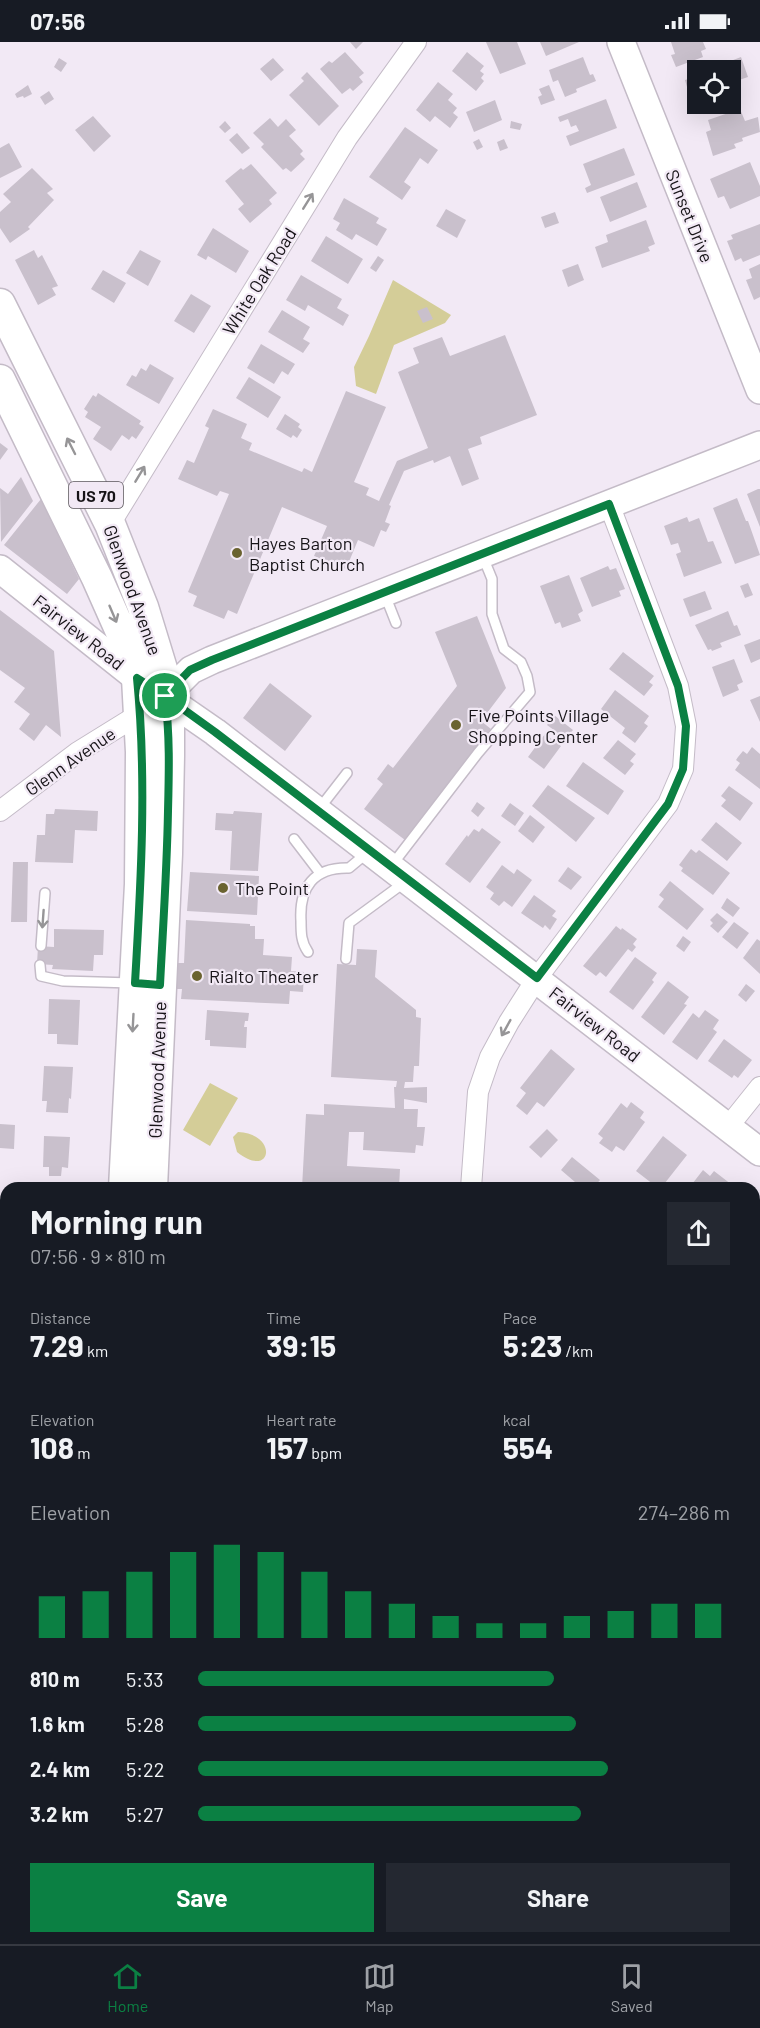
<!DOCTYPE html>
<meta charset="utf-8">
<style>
:root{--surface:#171b24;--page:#242831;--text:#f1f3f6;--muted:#9ea1a6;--line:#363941;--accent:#0b8043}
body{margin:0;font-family:Barlow,sans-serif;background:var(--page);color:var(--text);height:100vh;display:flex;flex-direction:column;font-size:22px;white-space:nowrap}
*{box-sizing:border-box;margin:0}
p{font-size:20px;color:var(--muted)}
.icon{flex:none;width:33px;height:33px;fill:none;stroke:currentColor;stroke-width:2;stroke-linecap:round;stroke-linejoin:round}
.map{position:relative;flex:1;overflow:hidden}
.panel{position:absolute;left:0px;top:1140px;width:760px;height:762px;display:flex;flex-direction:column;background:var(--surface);border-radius:18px 18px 0 0;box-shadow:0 6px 24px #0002}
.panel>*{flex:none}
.buttons{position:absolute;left:687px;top:18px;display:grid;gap:12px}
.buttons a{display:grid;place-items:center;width:54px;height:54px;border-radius:0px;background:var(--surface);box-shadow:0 6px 24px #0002;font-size:30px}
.pin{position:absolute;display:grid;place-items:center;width:51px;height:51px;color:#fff;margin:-26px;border:3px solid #fff;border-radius:50%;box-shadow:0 2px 6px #0007}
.round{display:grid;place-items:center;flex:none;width:63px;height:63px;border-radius:0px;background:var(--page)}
.headline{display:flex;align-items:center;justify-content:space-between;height:102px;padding:0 30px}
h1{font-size:33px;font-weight:700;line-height:45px}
.stats{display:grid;grid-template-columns:repeat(3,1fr);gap:9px;height:102px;padding:6px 30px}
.stats div{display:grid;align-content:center}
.stats b{font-size:30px;font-weight:700}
.stats small{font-size:16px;font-weight:400}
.stats p{font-size:16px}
.chart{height:168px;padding:12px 30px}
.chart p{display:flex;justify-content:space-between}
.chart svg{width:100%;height:108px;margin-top:6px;stroke:var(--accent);stroke-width:6}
.cta{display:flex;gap:12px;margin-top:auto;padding:12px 30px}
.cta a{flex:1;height:69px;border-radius:0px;background:var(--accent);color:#fff;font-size:24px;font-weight:700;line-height:69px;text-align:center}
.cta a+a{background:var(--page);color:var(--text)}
ul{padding:0 30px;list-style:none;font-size:20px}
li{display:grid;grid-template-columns:96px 72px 1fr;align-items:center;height:45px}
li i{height:15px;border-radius:8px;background:var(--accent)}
.status{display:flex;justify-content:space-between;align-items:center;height:42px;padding:0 30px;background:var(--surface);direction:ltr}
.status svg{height:16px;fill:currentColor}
.dock{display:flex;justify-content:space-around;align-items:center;height:84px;border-top:2px solid var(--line);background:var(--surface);font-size:16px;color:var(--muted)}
.dock a{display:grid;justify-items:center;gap:3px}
.dock .selected{color:var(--accent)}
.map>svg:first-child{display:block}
</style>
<div class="status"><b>07:56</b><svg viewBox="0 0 49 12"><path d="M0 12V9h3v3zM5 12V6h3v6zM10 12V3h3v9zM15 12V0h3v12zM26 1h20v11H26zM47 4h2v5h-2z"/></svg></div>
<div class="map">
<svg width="760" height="1902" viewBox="0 0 760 1902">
<rect width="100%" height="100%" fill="#f2e9f5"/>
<path fill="#d4cd98" d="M393 238 451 273 445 281 394 303 376 352 356 344 354 325 369 294Z
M210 1041 238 1056 210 1104 183 1088Z
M238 1090C279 1092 272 1138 237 1110L233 1095Z
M0 1409 6 1410V1457L0 1441Z
M0 1508 6 1524V1605L0 1592Z"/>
<path fill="#c9c0cc" d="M350 0H363L356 7Z
M486 0H517L526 22 500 32Z
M540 0H579L546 14Z
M671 0H703L706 7 701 9 703 15 676 25 671 13 675 12Z
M345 10 364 31 359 35 363 40 353 49 350 46 342 52 320 27 329 19 332 21Z
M467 10 484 24 480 29 484 32 481 36 484 39 476 49 452 29Z
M583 15 590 33 593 32 596 39 576 47 577 50 565 55 558 38 553 40 549 28Z
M741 15 748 35 739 38 741 44 730 48V28H711L716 27 715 25Z
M59 16 67 21 61 30 54 25Z
M273 16 284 28 271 39 260 27Z
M307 30 339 64 319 84 289 53 304 39 301 36Z
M698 34V61L694 62 689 52 685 38Z
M438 40 453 52 448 58 457 66 453 71 458 75 450 86 435 74 430 80 416 68Z
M28 43 32 52 24 56 23 54 17 56 15 52Z
M549 43 555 58 541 63 538 55 542 53 539 47Z
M49 49 54 57 45 63 40 55Z
M606 57 617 86 570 104 566 94 579 89 576 83 571 85 568 77 560 80 558 75Z
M495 58 502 78 474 90 466 70Z
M740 67 745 79 758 75 760 90 742 96 743 99 734 102 736 106 713 114 706 90 711 88 708 78Z
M93 74 111 94 94 110 75 88Z
M270 76 278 85 286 77 296 88 289 94 303 109 300 112 305 117 291 130 286 126 283 128 261 105 264 102 253 91Z
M225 79 231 86 225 91 219 85Z
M511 79 522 82 520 88 510 86Z
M405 85 438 108 428 122 420 116 404 140 411 145 402 158 369 135Z
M237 91 250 106 242 112 229 98Z
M479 97 483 105 477 108 473 100Z
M504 97 508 106 500 109 497 100Z
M9 101 22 125 0 136V106Z
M624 106 635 133 587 151 585 146 591 143 583 122Z
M750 120 760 144V154L730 167 724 154 718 156 710 137Z
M251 122 277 151 269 158 272 162 250 181 238 167 244 162 225 139 241 126 243 128Z
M32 126 53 147 47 151 54 158 28 185 30 187 10 201 0 186V170L11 160 3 152Z
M637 140 647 165 610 180 600 155Z
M344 156 379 176 376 181 387 187 377 204 356 192 352 198 336 188 340 181 333 177Z
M446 167 466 178 457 196 436 184Z
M555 170 559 181 545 186 541 175Z
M646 178 655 202 648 205 650 209 602 226 595 205 608 200 606 193Z
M760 182V213L743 220 741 216 735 219 727 199 733 197 731 193Z
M213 186 249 209 236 231 208 214 206 218 197 213Z
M326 194 363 217 348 242 311 219Z
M34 208 38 216 42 213 58 244 52 246 56 253 38 263 15 218Z
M140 208 161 219 148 244 126 231Z
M378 214 384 218 376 230 370 226Z
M578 222 584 238 568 245 562 228Z
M760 222V255L754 258 746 238 752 236 749 227Z
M103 228 126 241 114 261 91 247Z
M301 233 342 257 337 266 349 273 343 284 308 263 305 269 286 258Z
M191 252 211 264 194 291 174 279Z
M427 265 433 277 423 281 417 269Z
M282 268 310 285 303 297 310 301 303 311 268 290Z
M505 293 537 373 480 395 482 402 468 407 479 437 462 444 450 414 434 421 433 418 404 429 389 463 391 464 385 480 390 482 386 490 381 488 374 505 358 498 346 527 314 514 327 484 282 465 237 572 228 568 224 577 193 564 197 554 188 550 229 452 220 449 217 454 178 437 187 418 194 421 209 386 205 384 213 367 247 382 241 396 252 401 249 408 302 430 304 426 312 430 346 349 386 365 354 440 369 446 366 453 379 459 397 419 428 406 398 330 419 321 413 306 442 295 450 314Z
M261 302 295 322 288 333 282 329 274 342 247 326Z
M150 322 174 336 159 362 126 343 132 333 136 335 141 326 146 329Z
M249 335 281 355 268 376 236 356Z
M98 351 141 379 139 382 144 385 136 397 132 394 129 398 122 393 111 409 93 397 101 385 85 375 88 370 84 367 93 353 96 355Z
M285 372 300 382 298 385 302 388 297 396 293 393 291 396 276 387Z
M0 401 8 407 0 418Z
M21 435 33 459 1 500 0 446 8 452Z
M758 447H760V485L747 452Z
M737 456 746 479H748L760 513 735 522 713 466Z
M41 457 79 537 67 552 4 503Z
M687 475 689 480 699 476 708 500 713 499 722 521 684 535 676 512 681 510 678 501 671 503 664 484Z
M608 524 610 528 616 526 625 547 619 549 621 554 592 565 580 536Z
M569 533 583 569 578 572 581 579 562 586 560 580 555 582 540 544Z
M748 541 753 553 745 556 740 544Z
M705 549 712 567 690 575 683 557Z
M0 568 54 609 61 695 46 683 34 699 19 687 30 672 14 660 25 646 0 628Z
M728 569 734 584 737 583 741 593 720 601 722 605 712 609 711 607 708 608 695 583Z
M477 574 506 646 481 679 491 687 405 798 364 767 383 742 377 737 388 722 393 726 457 644 435 590Z
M760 597V617L751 621 744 603Z
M623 610 654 634 649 640 653 643 644 654 609 627Z
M734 617 743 640 737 643 739 648 723 655 712 625Z
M270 641 312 674 285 709 243 676Z
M615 648 649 674 644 681 648 684 635 701 622 691 625 686 601 667Z
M760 654V680L750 658Z
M554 673 573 688 566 697 547 683Z
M545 692 561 704 544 727 528 715Z
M618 698 636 712 630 719 634 722 625 733 603 716Z
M752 705 760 712V747L735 728 740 721 736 718 738 715 743 709 747 712Z
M583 720 624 749 608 773 566 744Z
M548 743 595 776 576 800 532 764Z
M729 744 753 761 740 779 721 764 726 758 721 754Z
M477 760 485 766 478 775 471 769Z
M510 761 524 771 515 784 501 774Z
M55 767 98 769 97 789 75 788 73 821 35 820 37 793H45L46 772H54Z
M234 769 262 771 258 829 230 828 232 789 215 788 216 771 233 772Z
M530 773 545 785 533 801 518 789Z
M716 780 742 801 727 819 701 798Z
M482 786 501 800 470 841 445 822 467 793 468 795 474 787 479 790Z
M691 807 696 811 699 808 730 831 713 853 681 829 683 826 679 823Z
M13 820H28L27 880H11Z
M502 823 514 832 517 827 532 838 512 865 504 859 499 864 490 857 494 851 486 845Z
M568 825 582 835 571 848 558 839Z
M190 830 259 834 257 873 187 869Z
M670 839 704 867 687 888 658 865 664 857 659 853Z
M534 853 556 869 552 874 557 877 550 888 545 883 543 886 521 871Z
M727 856 740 866 733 875 721 866Z
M717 871 728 880 718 891 710 884 713 881 710 878Z
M186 878 250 882V884H255V897H264L263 913 292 915 291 929 304 930 303 950 290 949 289 962 181 957 182 947H174L176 921H184Z
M734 880 749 891 737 907 722 895Z
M616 884 621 888 622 886 637 897 633 902 636 905 632 910 628 907 606 935 600 930 596 934 583 924Z
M54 887 104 888 103 913H94L93 929 52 927 53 923 37 922 38 904 54 905Z
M683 894 691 900 684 910 676 904Z
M757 897 760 899V932L743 916Z
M357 907 377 908 375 935 416 968V975L421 976 419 1024H414L413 1040H405L404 1046 427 1045V1061L404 1057V1067H418L417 1085H425L423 1104 416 1103 415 1111 363 1108 364 1090H349L347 1124 400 1127 399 1146H302L306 1072 324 1073V1062L395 1066 394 1045H396L397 1039 331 1035 337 922 356 923Z
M635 915 657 931 652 938 654 940 633 968 609 950Z
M668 939 689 955 684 962 687 963 664 993 641 975Z
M746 942 755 949 746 960 738 953Z
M49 957 80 958 78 1003 57 1002V992H48Z
M207 968 249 971 248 979H245L244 985H247L246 1006 210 1004V998H205Z
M705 968 719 978 713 987 717 990 697 1018 672 1000 693 971 699 976Z
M724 997 752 1018 738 1036 734 1033 732 1036 708 1019Z
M551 1007 575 1027 544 1065 537 1060 527 1073 516 1064 526 1051 520 1046Z
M44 1024 73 1025 71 1057 69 1056 68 1071 46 1070 47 1059H42Z
M631 1060 644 1070 640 1076 645 1080 624 1109 616 1104 612 1110 599 1101 603 1096 598 1092 621 1061 627 1066Z
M0 1082 15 1083 14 1107 0 1106Z
M547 1087 558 1098 541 1116 529 1105Z
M44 1094 70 1095 68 1126 62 1125 61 1134H49V1125H43Z
M663 1094 687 1113 661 1146H658L636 1129Z
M572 1115 600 1138 593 1146H582L561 1128Z
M703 1128 710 1134 714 1129 736 1146H689Z
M760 1188V1218L754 1214V1195Z
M754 1301 760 1305V1316L754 1312Z
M0 1310 3 1316 6 1314V1344L0 1346Z
M754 1315 760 1319 754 1328Z
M754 1461 760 1463V1524L754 1523Z
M754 1616 760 1618 756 1631H754Z
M760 1824V1859L754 1863V1827Z
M560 1896H569L570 1902H554L553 1897Z"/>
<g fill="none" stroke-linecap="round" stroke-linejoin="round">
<defs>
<path id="lane" d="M385 553 396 581
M319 767 347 731
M294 797 320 831
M392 823 478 711 530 650 527 634 521 620 504 607 492 572V537L483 515
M41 904 45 851
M308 910C301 900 301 891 301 879 299 845 314 825 349 826L367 811
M346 917 349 881 405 840
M40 923 41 934 63 939 132 941"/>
<path id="street" d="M110 482 347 96 416 0
M0 769 78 710 141 671
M728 1085 760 1045
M471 1146 478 1050 490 1015 509 980 537 936 668 762 683 727 686 684 678 644 609 462
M754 1393 760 1385
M0 1478 6 1494
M754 1776 760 1772
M505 1896 506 1902
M299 1902 328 1896"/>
<path id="secondary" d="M621 0 760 348
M0 527 137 636 215 690 760 1110
M152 663 165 654 191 628 212 618 760 403
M754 1571 760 1573
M0 1628 6 1629"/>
<path id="primary" d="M0 262 110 482 143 565 162 627 169 684V714L167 812 152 1146
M0 338 97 536 121 590 137 636 141 710 140 842 124 1146
M85 1902V1896
M112 1902V1896"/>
</defs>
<use href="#lane" stroke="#c4bbc7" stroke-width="12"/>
<use href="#street" stroke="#c4bbc7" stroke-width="22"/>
<use href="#secondary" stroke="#c4bbc7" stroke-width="30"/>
<use href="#primary" stroke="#c4bbc7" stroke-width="33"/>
<use href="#lane" stroke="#fff" stroke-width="9"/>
<use href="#street" stroke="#fff" stroke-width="20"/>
<use href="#secondary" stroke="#fff" stroke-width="27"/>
<use href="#primary" stroke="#fff" stroke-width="30"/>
</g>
<defs><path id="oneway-shaft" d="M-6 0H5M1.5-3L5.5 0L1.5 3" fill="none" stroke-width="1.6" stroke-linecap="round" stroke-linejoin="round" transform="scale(1.5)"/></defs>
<g stroke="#969597">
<use href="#oneway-shaft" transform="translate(308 159) rotate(-58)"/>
<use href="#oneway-shaft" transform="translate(71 404) rotate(-117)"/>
<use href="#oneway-shaft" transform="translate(140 432) rotate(-59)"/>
<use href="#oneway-shaft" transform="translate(113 572) rotate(67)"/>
<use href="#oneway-shaft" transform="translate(43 877) rotate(94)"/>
<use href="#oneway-shaft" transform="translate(133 981) rotate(93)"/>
<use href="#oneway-shaft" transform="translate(506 986) rotate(119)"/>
</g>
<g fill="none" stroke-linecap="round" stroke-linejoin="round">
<defs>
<path id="route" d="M165 654 137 636C147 737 141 840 135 941L160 943C163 885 167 827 168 769 169 730 170 693 165 654L215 690 537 936 668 762 683 727 686 684 678 644 609 462 212 618 190 628 165 654"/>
</defs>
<use href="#route" stroke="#fff" stroke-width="12"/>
<use href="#route" stroke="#0b8043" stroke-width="8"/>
</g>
<g fill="#6a6330" stroke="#f2e9f5" stroke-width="2">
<circle cx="237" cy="511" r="6"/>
<circle cx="456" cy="683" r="6"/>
<circle cx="223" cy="846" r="6"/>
<circle cx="197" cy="934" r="6"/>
</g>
<g text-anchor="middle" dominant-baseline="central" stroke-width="4.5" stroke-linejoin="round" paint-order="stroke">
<rect fill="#f2e9f5" stroke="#58535a" stroke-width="1.5" x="69" y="440" width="54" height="26" rx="4.5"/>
<g font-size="16" font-weight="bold" fill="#161317">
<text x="96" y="453">US 70</text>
</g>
<g font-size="18" fill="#161317" stroke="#f2e9f5">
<text transform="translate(690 174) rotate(68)">Sunset Drive</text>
<text transform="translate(259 239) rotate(-58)">White Oak Road</text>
<text transform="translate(133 548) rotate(70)">Glenwood Avenue</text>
<text transform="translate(79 590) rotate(38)">Fairview Road</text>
<text transform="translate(70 719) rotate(-35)">Glenn Avenue</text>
<text transform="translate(595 982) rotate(38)">Fairview Road</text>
<text transform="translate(157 1028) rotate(-88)">Glenwood Avenue</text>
</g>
<g font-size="18" fill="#161317" stroke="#f2e9f5" text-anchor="start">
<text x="249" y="501">Hayes Barton<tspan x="249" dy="21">Baptist Church</tspan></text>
<text x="468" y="673">Five Points Village<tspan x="468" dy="21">Shopping Center</tspan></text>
<text x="235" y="846">The Point</text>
<text x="209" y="934">Rialto Theater</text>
</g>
</g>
</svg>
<div class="buttons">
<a><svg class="icon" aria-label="locate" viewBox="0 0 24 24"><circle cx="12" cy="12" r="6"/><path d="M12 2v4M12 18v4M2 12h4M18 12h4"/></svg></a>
</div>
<div class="pin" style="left:165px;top:654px;background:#1e9e55"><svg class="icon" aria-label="arrive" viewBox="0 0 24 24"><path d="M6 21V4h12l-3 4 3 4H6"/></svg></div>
<section class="panel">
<div class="headline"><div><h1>Morning run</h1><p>07:56 · 9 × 810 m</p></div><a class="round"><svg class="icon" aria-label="share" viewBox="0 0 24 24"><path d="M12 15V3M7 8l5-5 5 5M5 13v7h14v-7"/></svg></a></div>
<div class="stats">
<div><p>Distance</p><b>7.29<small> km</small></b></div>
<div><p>Time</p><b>39:15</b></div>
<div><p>Pace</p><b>5:23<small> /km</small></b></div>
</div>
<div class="stats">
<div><p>Elevation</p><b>108<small> m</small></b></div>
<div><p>Heart rate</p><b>157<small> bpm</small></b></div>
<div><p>kcal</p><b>554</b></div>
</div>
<div class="chart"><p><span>Elevation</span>274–286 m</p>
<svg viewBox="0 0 160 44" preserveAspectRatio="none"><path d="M5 44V27M15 44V25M25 44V17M35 44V9M45 44V6M55 44V9M65 44V17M75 44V25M85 44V30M95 44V35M105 44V38M115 44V38M125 44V35M135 44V33M145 44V30M155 44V30"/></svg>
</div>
<ul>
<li><b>810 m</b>5:33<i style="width:67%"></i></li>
<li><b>1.6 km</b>5:28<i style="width:71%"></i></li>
<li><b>2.4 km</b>5:22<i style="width:77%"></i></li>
<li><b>3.2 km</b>5:27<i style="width:72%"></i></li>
</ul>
<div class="cta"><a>Save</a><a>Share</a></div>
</section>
</div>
<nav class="dock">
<a class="selected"><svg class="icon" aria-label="home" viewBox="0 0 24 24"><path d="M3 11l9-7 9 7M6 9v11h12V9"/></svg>Home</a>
<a><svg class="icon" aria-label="map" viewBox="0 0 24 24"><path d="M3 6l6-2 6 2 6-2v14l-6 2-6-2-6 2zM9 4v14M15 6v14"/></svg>Map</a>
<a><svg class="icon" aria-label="saved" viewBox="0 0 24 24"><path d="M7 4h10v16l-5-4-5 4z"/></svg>Saved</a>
</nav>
